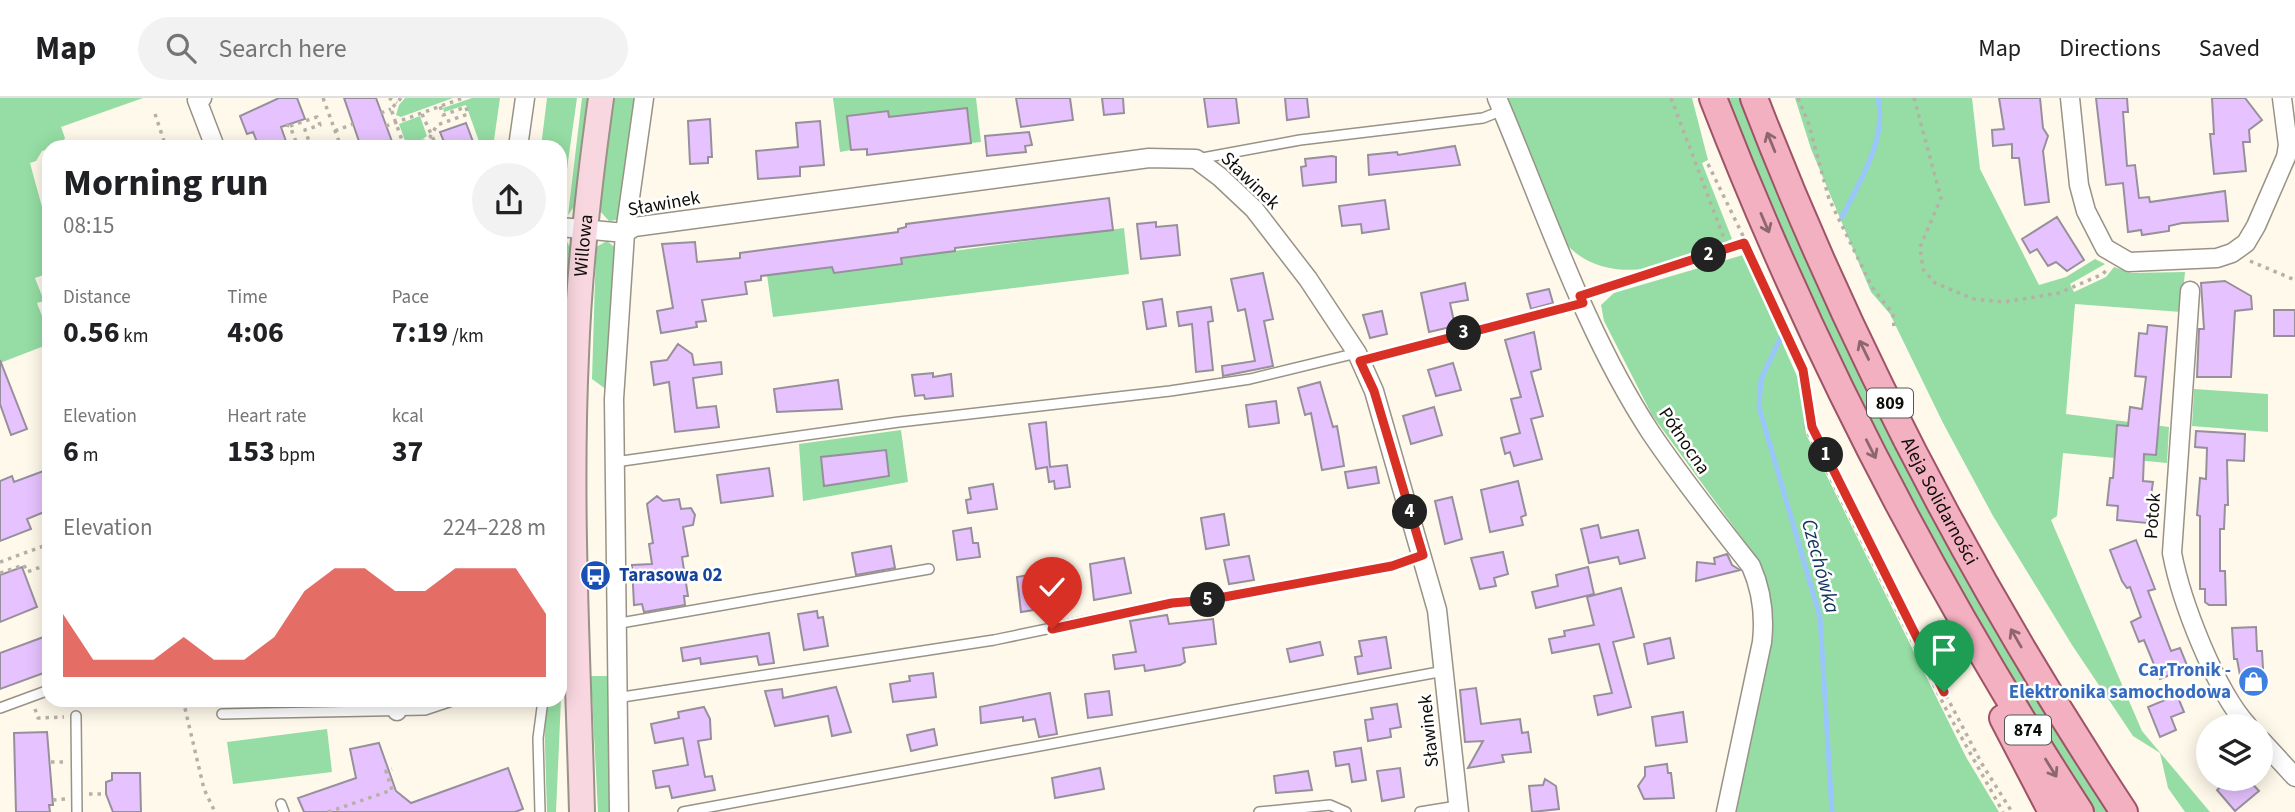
<!DOCTYPE html>
<meta charset="utf-8">
<style>
:root{--surface:#fff;--page:#f2f2f2;--text:#202124;--muted:#757577;--line:#e0e0e0;--accent:#d93025}
body{margin:0;font-family:"Source Sans 3",sans-serif;background:var(--page);color:var(--text);height:100vh;display:flex;flex-direction:column;font-size:26px;white-space:nowrap}
*{box-sizing:border-box;margin:0}
p{font-size:23px;color:var(--muted)}
.icon{flex:none;width:38px;height:38px;fill:none;stroke:currentColor;stroke-width:2;stroke-linecap:round;stroke-linejoin:round}
.map{position:relative;flex:1;overflow:hidden}
.details{position:absolute;left:42px;top:42px;width:525px;height:567px;display:flex;flex-direction:column;background:var(--surface);border-radius:21px;box-shadow:0 4px 18px #0003}
.details>*{flex:none}
.controls{position:absolute;left:2196px;top:616px;display:grid;gap:14px}
.controls a{display:grid;place-items:center;width:77px;height:77px;border-radius:50%;background:var(--surface);box-shadow:0 4px 18px #0003;font-size:35px}
.pin{position:absolute;display:grid;place-items:center;width:60px;height:60px;color:#fff;margin:-72px -30px;border-radius:50% 50% 50% 0;rotate:-45deg;box-shadow:0 0 7px #0007}
.pin .icon{rotate:45deg}
.km{position:absolute;width:35px;height:35px;margin:-18px;border-radius:50%;background:#222;color:#fff;font-size:19px;line-height:35px;text-align:center}
.round{display:grid;place-items:center;flex:none;width:74px;height:74px;border-radius:37px;background:var(--page)}
.headline{display:flex;align-items:center;justify-content:space-between;height:119px;padding:0 21px}
h1{font-size:38px;font-weight:700;line-height:52px}
.metrics{display:grid;grid-template-columns:repeat(3,1fr);gap:10px;height:119px;padding:7px 21px}
.metrics div{display:grid;align-content:center}
.metrics b{font-size:30px;font-weight:700}
.metrics small{font-size:19px;font-weight:400}
.metrics p{font-size:19px}
.chart{height:196px;padding:14px 21px}
.chart p{display:flex;justify-content:space-between}
.chart svg{width:100%;height:126px;margin-top:7px;fill:var(--accent);opacity:.7}
header{display:flex;align-items:center;gap:42px;box-sizing:border-box;height:98px;padding:0 35px;background:var(--surface);border-bottom:2px solid var(--line)}
header strong{font-size:33px}
nav{display:flex;gap:38px;margin-inline-start:auto;font-size:24px}
.search{width:490px;height:63px;background:var(--page);display:flex;align-items:center;gap:18px;box-sizing:border-box;padding:0 24px;border-radius:38px;color:var(--muted);font-size:26px}
.map>svg:first-child{display:block}
</style>
<header>
<strong>Map</strong>
<div class="search"><svg class="icon" aria-label="search" viewBox="0 0 24 24"><circle cx="10" cy="10" r="6"/><path d="M15 15l6 6"/></svg>Search here</div>
<nav><a>Map</a><a>Directions</a><a>Saved</a></nav>
</header>
<div class="map">
<svg width="2295" height="714" viewBox="0 0 2295 714">
<rect width="100%" height="100%" fill="#fff9eb"/>
<path fill="#95dda4" d="M0 0H143L61 29 65 40 61 47 42 53 36 63 30 65 42 109 49 110V175L35 180 44 203 37 205 44 223V248L0 265Z
M405 0H453L401 19 396 17 399 7Z
M472 0H500L493 49H481L466 7 444 14 443 10Z
M547 0H577L560 120V49H541Z
M582 0H590L577 105 568 117Z
M614 0H637L621 117 617 122 609 123 600 113Z
M833 0H976L981 44 971 45 967 10 889 19 887 13 871 15V21L864 22 863 16 847 18 851 52 840 54Z
M1506 0H1692L1708 62 1702 65 1732 141C1683 167 1604 195 1562 141Z
M1725 0H1740L1810 166 2111 714H2090L1896 383 1843 276Z
M1795 0H1972L1980 71 2039 187 2066 179 2095 161 2105 166 2070 186 2074 194 2106 179 2114 169 2131 175 2185 174 2181 214 2075 206 2066 316 2169 329 2167 365 2063 355 2057 418 2051 422 2142 633 2210 714H2185L2168 690 2160 655 2133 638 2072 547 1993 418 1943 325 1890 216 1871 194 1811 51Z
M420 18 427 38 414 47 405 43 399 26Z
M1124 130 1129 176 773 219 767 177 832 169 835 175 902 166V160Z
M566 142 573 155 560 281V206Z
M607 143 617 151 607 292 592 281 596 149Z
M1743 157 1801 287 1806 336 1966 659 1999 714H1730C1745 643 1783 535 1761 466L1652 317 1604 223 1601 207 1614 195Z
M2194 291 2268 296V334L2192 328Z
M901 332 908 384 803 403 799 346Z
M591 578H607L611 714H598Z
M561 601 556 714H547L544 615 546 602Z
M327 631 332 674 233 686 227 644Z"/>
<g fill="none" stroke-linecap="round" stroke-linejoin="round">
<path stroke="#9bc6fc" stroke-width="5" d="M1842 119C1860 83 1887 41 1878 0
M1781 239 1761 281 1759 309 1820 519 1832 714"/>
</g>
<path fill="#e6c3fe" stroke="#97909c" stroke-width="2" d="M279 0H297L305 21 281 29 288 49H259L253 34 247 36 240 18Z
M344 0H376L394 49H361Z
M1016 0H1070L1073 22 1021 29Z
M1102 0H1123L1124 15 1104 17Z
M1204 0H1236L1239 25 1208 29Z
M1285 0H1307L1309 19 1287 22Z
M1999 0H2040L2043 30 2048 38 2043 53 2049 104 2025 107 2019 60H2012V46L1993 48 1992 32 2004 31Z
M2096 0H2127L2128 14H2123L2127 68 2135 67 2139 100 2149 99 2150 104 2225 93 2228 123 2182 125 2169 128V133L2142 137 2141 132 2128 134 2123 85 2106 87Z
M2212 0H2245L2262 22 2249 32 2250 44H2243L2246 73 2214 76 2210 36H2214Z
M967 10 971 45 867 57V51L851 52 847 18 888 13 889 19Z
M710 21 712 59H708V65L690 66 688 23Z
M820 23 824 67 800 69V78L758 81 756 53 798 49 796 25Z
M466 25 475 49H446L440 34Z
M1029 34 1032 47 1025 48 1026 54 987 58 985 38Z
M1455 48 1460 67 1369 77 1368 57 1397 54 1398 57Z
M1332 58 1336 59V84L1303 88 1301 69 1306 68 1305 61Z
M1109 100 1113 132 955 150V153L901 160 902 166 834 175 832 169 761 178V182L745 184 747 196 702 202 706 223 696 224 697 229 661 235 657 213 673 210 662 146 695 144 697 164 740 160V155L898 134V131L906 129V126Z
M1385 102 1389 131 1362 135 1361 126 1342 128 1339 108Z
M2057 119 2084 162 2067 173 2056 164 2048 168 2037 151 2030 155 2022 141Z
M1156 124V129L1177 127 1180 157 1141 161 1137 126Z
M1263 175 1273 221 1264 223 1273 268 1223 278 1222 268 1255 263 1245 211 1238 213 1231 181Z
M2225 183 2251 198 2252 211 2235 213 2231 279H2197L2199 231H2204L2201 185Z
M1465 185 1468 202 1450 205 1455 228 1429 234 1421 195Z
M1549 191 1553 205 1531 211 1527 196Z
M1162 201 1166 228 1147 231 1143 204Z
M1211 209 1213 223 1208 224 1213 272 1196 274 1192 226 1179 228 1177 214Z
M2274 212H2295V238H2274Z
M1382 213 1387 236 1370 240 1363 217Z
M2148 227 2167 229 2156 357 2144 356 2143 383 2153 384 2147 425 2117 422 2118 408 2107 407 2110 380H2113L2117 327 2128 328 2130 309 2142 311 2146 279 2135 278 2139 235 2147 236Z
M1534 234 1541 271 1531 274 1543 318 1531 321 1542 361 1514 368 1510 354 1505 356 1501 340 1520 335 1511 301 1521 299 1505 242Z
M678 246 692 256 694 267 721 264 722 276 693 280 697 310 716 308 719 329 675 334 669 284 654 287 651 264 667 262Z
M0 262 27 331 11 337 0 306Z
M1453 265 1461 292 1436 298 1428 272Z
M933 275V279L951 276 953 298 925 301 924 297 915 298 912 277Z
M838 282 842 311 777 314 774 291Z
M1320 284 1333 329 1337 328 1344 368 1322 372 1311 315 1305 317 1298 290Z
M1276 303 1279 325 1249 329 1246 307Z
M1434 309 1442 337 1411 346 1403 318Z
M1046 324 1050 369 1067 367 1070 389 1055 391 1054 383 1049 384 1047 369 1036 371 1029 326Z
M2196 333 2245 336 2244 363 2227 362 2228 407H2225L2224 431H2220V473H2225L2226 507H2209L2205 504V491H2200V418L2197 417 2200 380 2206 381 2207 350 2195 349Z
M886 352 889 378 824 388 821 359Z
M1376 369 1379 385 1348 390 1345 374Z
M769 370 773 398 721 405 717 377Z
M49 371V412L27 421 31 431 0 443V383L12 378 14 384Z
M1518 383 1526 417 1521 419 1523 427 1490 434 1481 392Z
M993 386 997 411 968 415 966 402 971 401 969 390Z
M657 398 663 403 679 401 681 411 691 410 695 417 693 427 683 429 688 458 682 459 688 498H684L685 507 644 514 642 506 634 507 632 467 652 466 649 446 653 445 647 406Z
M1452 399 1462 441 1445 446 1435 403Z
M1224 416 1229 447 1206 451 1201 420Z
M1598 427 1601 440 1638 432 1645 460 1620 466 1618 459 1589 465 1581 431Z
M971 430 973 445H978L980 459 957 462 953 433Z
M2136 442 2155 491 2148 493 2171 553 2180 550 2188 570 2160 581 2144 542 2139 544 2131 524 2141 519 2130 489 2127 490 2122 483 2110 452Z
M891 448 895 470 856 477 852 455Z
M1503 454 1508 476 1494 480 1496 488 1480 491 1471 460Z
M1727 456 1732 467 1740 472 1696 483 1697 464 1715 466 1714 460Z
M1249 458 1254 482 1229 486 1224 462Z
M1124 460 1131 495 1094 502 1090 466Z
M22 469 37 509 0 524V477Z
M1588 469 1594 496 1536 510 1532 494 1558 488 1556 477Z
M1051 473 1059 508 1021 514 1017 479Z
M1621 490 1634 539 1613 544 1631 609 1598 617 1594 598 1612 595 1599 546 1552 555 1549 541 1565 538 1564 533 1594 527 1587 499Z
M817 513 818 520 823 519 828 548 804 552 798 516Z
M1167 517 1169 526 1213 521 1216 546 1183 550 1185 564 1180 567 1145 573 1144 567 1115 571 1113 557 1136 554 1130 523Z
M2256 529 2257 553H2262L2264 588H2242L2237 561H2234L2232 530Z
M769 535 774 565 759 567 757 558 701 566 700 560 683 563 681 550Z
M49 537V573L0 591V555Z
M1386 539 1391 570 1358 576 1355 559 1362 558 1359 543Z
M1670 540 1674 560 1648 566 1644 546Z
M1320 544 1323 557 1290 564 1287 551Z
M933 575 936 599 893 604 890 586 910 583 909 578Z
M836 589 851 634 832 638 828 618 775 628 765 593 782 591 783 600Z
M1476 590 1481 626 1520 621 1522 635 1528 634 1531 654 1502 657 1504 664 1468 670 1483 643 1465 644 1460 592Z
M1109 593 1112 617 1088 620 1085 596Z
M1050 595 1057 636 1039 639 1035 621 1023 623V619L981 625 980 609Z
M2177 597 2184 614 2171 619 2176 632 2160 639 2148 609Z
M1397 606 1401 629 1390 631 1391 639 1368 643 1365 622 1373 621 1371 610Z
M704 609 710 621 711 641 698 643 705 679 712 678 715 692 672 700 669 688 656 690 653 673 688 667 683 640 655 645 651 626 679 620 678 614Z
M1683 614 1687 644 1656 648 1652 619Z
M934 631 937 647 911 653 907 637Z
M47 634 53 707H49L50 714H16L14 635Z
M379 645 396 693 411 705 508 670 523 711 515 714H304L298 700 356 680 350 651Z
M1361 650 1366 682 1352 684 1349 666 1336 668 1334 654Z
M1667 666 1668 675H1671L1674 700 1644 701 1638 688 1645 678V669Z
M1100 670 1104 691 1055 700 1052 680Z
M1400 670 1404 699 1382 703 1377 673Z
M1308 673 1312 692 1276 695 1274 678Z
M112 675H140L141 714H113L106 696V684L112 682Z
M1545 681 1556 688 1559 711 1532 714 1529 688 1543 687Z
M2229 681H2248L2259 693 2235 713 2217 692Z"/>
<g fill="none" stroke-linecap="round" stroke-linejoin="round">
<defs>
<path id="lane" d="M1197 61 1300 42 1483 20 1503 12
M1360 263 1583 205
M615 364 899 324 1170 293 1250 281 1357 255
M615 526 929 471
M560 588 577 587
M616 600 994 542 1172 505 1208 502 1392 468 1422 457
M0 610 49 592
M222 616 425 612 455 602
M76 618 77 714
M281 706 284 714
M540 714 538 640 543 602
M683 714 1444 573
M1259 714 1330 707 1346 714
M1420 714 1457 708"/>
<path id="street" d="M202 0 197 2 215 49
M1497 0C1545 112 1584 233 1651 335 1682 381 1717 425 1751 468 1762 493 1765 517 1762 544L1726 714
M2070 0 2079 87 2086 113 2105 150 2129 164 2217 160 2232 155 2246 145 2256 128 2286 59 2288 47 2282 0
M518 49 525 0
M560 129 625 135 634 129 1149 60 1196 61 1220 79 1254 111 1308 181 1357 255 1374 293 1437 512 1459 714
M2190 193 2172 455C2181 503 2215 592 2248 628
M397 613V602
M2261 642 2295 679
M619 714 614 301 625 135 644 0"/>
<g id="secondary">
<path id="s1" d="M582 714C578 563 569 410 576 258 579 172 589 86 601 0"/>
</g>
<g id="primary">
<path d="M1713 0C1810 250 1934 489 2080 714"/>
<path id="s2" d="M1754 0C1850 250 1977 490 2124 714"/>
<path d="M2003 620 2052 714"/>
</g>
</defs>
<use href="#lane" stroke="#989386" stroke-width="12"/>
<use href="#street" stroke="#989386" stroke-width="21"/>
<use href="#secondary" stroke="#989386" stroke-width="28"/>
<use href="#primary" stroke="#9e5466" stroke-width="30"/>
<path stroke="#b5b1a6" stroke-width="3.5" stroke-dasharray="3.5 5" stroke-linecap="butt" d="M323 0 341 49
M389 0 397 5
M401 0 391 11 403 45 413 49
M1671 0 1728 151
M1798 0 1808 24 1829 101 1872 189 1893 216 1894 230
M1914 0 1941 100 1920 149 1923 171 1935 185 1974 201 2004 204 2059 195 2103 176 2108 170
M381 15 391 11
M155 16 166 49
M422 16 437 49
M286 27 290 28 298 49
M290 28 317 19 320 27 305 32 311 49
M386 28 463 0
M335 33 353 26
M393 48 403 45
M327 49 340 44
M415 49 430 39 437 27 468 16 466 9 443 17 440 8
M1708 66 1746 144
M2250 163 2295 182
M1595 193 1744 145 1803 272 1812 329 1907 523 1982 666 2012 714
M1803 285 1806 331 1949 617 2003 714
M0 464 49 446
M0 475 24 467 27 474 49 466
M183 602 204 691 215 714
M35 611 38 620 64 619
M51 664H63
M89 696H106
M53 702 65 701
M328 714 392 692 386 673 392 671"/>
<use href="#lane" stroke="#fff" stroke-width="9"/>
<use href="#street" stroke="#fff" stroke-width="18"/>
<use href="#secondary" stroke="#f9d7e0" stroke-width="24"/>
<use href="#primary" stroke="#f3b0c1" stroke-width="26"/>
</g>
<defs><path id="oneway-shaft" d="M-6 0H5M1.5-3L5.5 0L1.5 3" fill="none" stroke-width="1.6" stroke-linecap="round" stroke-linejoin="round" transform="scale(1.75)"/></defs>
<g stroke="#8c676e">
<use href="#oneway-shaft" transform="translate(1771 44) rotate(-112)"/>
<use href="#oneway-shaft" transform="translate(1765 125) rotate(67)"/>
<use href="#oneway-shaft" transform="translate(1864 252) rotate(-116)"/>
<use href="#oneway-shaft" transform="translate(1871 351) rotate(63)"/>
<use href="#oneway-shaft" transform="translate(2016 540) rotate(-120)"/>
<use href="#oneway-shaft" transform="translate(2051 670) rotate(58)"/>
</g>
<g fill="none" stroke-linecap="round" stroke-linejoin="round">
<defs>
<path id="route" d="M1052 531 1172 505 1208 502 1392 468 1423 457 1374 293 1360 263 1583 205 1580 198 1744 145 1803 272 1812 329 1944 594"/>
</defs>
<use href="#route" stroke="#fff" stroke-width="14"/>
<use href="#route" stroke="#d93025" stroke-width="9"/>
</g>
<defs>
<symbol id="bus-disc" viewBox="-11 -11 22 22"><circle r="9.5" fill="#1a4fb4" stroke="#fff"/><path d="M-5-6H5V4H4V6H2V4H-2V6H-4V4H-5ZM-3.5-4V0h7V-4ZM-3.5 1.2v1.5H-2V1.2ZM2 1.2v1.5H3.5V1.2Z" fill="#fff"/></symbol>
<symbol id="shop-disc" viewBox="-11 -11 22 22"><circle r="9.5" fill="#3f7fe0" stroke="#fff"/><path d="M-5-2.5h2.3a2.7 3.5 0 0 1 5.4 0H5L5.5 6h-11ZM-1.5-2.5h3a1.5 2.3 0 0 0-3 0Z" fill="#fff"/></symbol>
</defs>
<g fill-rule="evenodd">
<use href="#bus-disc" x="578" y="460" width="35" height="35"/>
<use href="#shop-disc" x="2236" y="566" width="35" height="35"/>
</g>
<g text-anchor="middle" dominant-baseline="central" stroke-width="5" stroke-linejoin="round" paint-order="stroke">
<g fill="#fff" stroke="#565652" stroke-width="2">
<rect x="1867" y="290.5" width="46" height="29" rx="5"/>
<rect x="2005" y="617.5" width="46" height="29" rx="5"/>
</g>
<g font-size="18" font-weight="bold" fill="#0e0d08">
<text x="1890" y="305">809</text>
<text x="2028" y="632">874</text>
</g>
<g font-size="19" fill="#0e0d08" stroke="#fff">
<text transform="translate(1250 83) rotate(44)">Sławinek</text>
<text transform="translate(664 106) rotate(-10)">Sławinek</text>
<text stroke="none"><textPath href="#s1" startOffset="567">Willowa</textPath></text>
<text transform="translate(1684 343) rotate(56)">Północna</text>
<text stroke="none"><textPath href="#s2" startOffset="444">Aleja Solidarności</textPath></text>
<text transform="translate(2153 418) rotate(-86)">Potok</text>
<text transform="translate(1429 633) rotate(-96)">Sławinek</text>
</g>
<g font-size="19" font-weight="bold" fill="#164399" stroke="#fff" text-anchor="start">
<text x="619" y="477">Tarasowa 02</text>
</g>
<g font-size="19" font-weight="bold" fill="#366cbe" stroke="#fff" text-anchor="end">
<text x="2231" y="572">CarTronik -<tspan x="2231" dy="22">Elektronika samochodowa</tspan></text>
</g>
<g font-size="21" font-style="italic" fill="#10345e" stroke="#fff">
<text transform="translate(1821 468) rotate(75)">Czechówka</text>
</g>
</g>
</svg>
<div class="controls">
<a><svg class="icon" aria-label="layers" viewBox="0 0 24 24"><path d="M12 4l9 5-9 5-9-5zM3 14l9 5 9-5"/></svg></a>
</div>
<div class="pin" style="left:1944px;top:594px;background:#1e9e55"><svg class="icon" aria-label="arrive" viewBox="0 0 24 24"><path d="M6 21V4h12l-3 4 3 4H6"/></svg></div>
<div class="pin" style="left:1052px;top:531px;background:#d93025"><svg class="icon" aria-label="check" viewBox="0 0 24 24"><path d="M5 12l5 5 9-10"/></svg></div>
<b class="km" style="left:1826px;top:357px">1</b>
<b class="km" style="left:1709px;top:157px">2</b>
<b class="km" style="left:1464px;top:235px">3</b>
<b class="km" style="left:1410px;top:414px">4</b>
<b class="km" style="left:1208px;top:502px">5</b>
<section class="details">
<div class="headline"><div><h1>Morning run</h1><p>08:15</p></div><a class="round"><svg class="icon" aria-label="share" viewBox="0 0 24 24"><path d="M12 15V3M7 8l5-5 5 5M5 13v7h14v-7"/></svg></a></div>
<div class="metrics">
<div><p>Distance</p><b>0.56<small> km</small></b></div>
<div><p>Time</p><b>4:06</b></div>
<div><p>Pace</p><b>7:19<small> /km</small></b></div>
</div>
<div class="metrics">
<div><p>Elevation</p><b>6<small> m</small></b></div>
<div><p>Heart rate</p><b>153<small> bpm</small></b></div>
<div><p>kcal</p><b>37</b></div>
</div>
<div class="chart"><p><span>Elevation</span>224–228 m</p>
<svg viewBox="0 0 160 44" preserveAspectRatio="none"><path d="M0 44V22L10 38L20 38L30 38L40 30L50 38L60 38L70 30L80 14L90 6L100 6L110 14L120 14L130 6L140 6L150 6L160 22V44z"/></svg>
</div>
</section>
</div>
